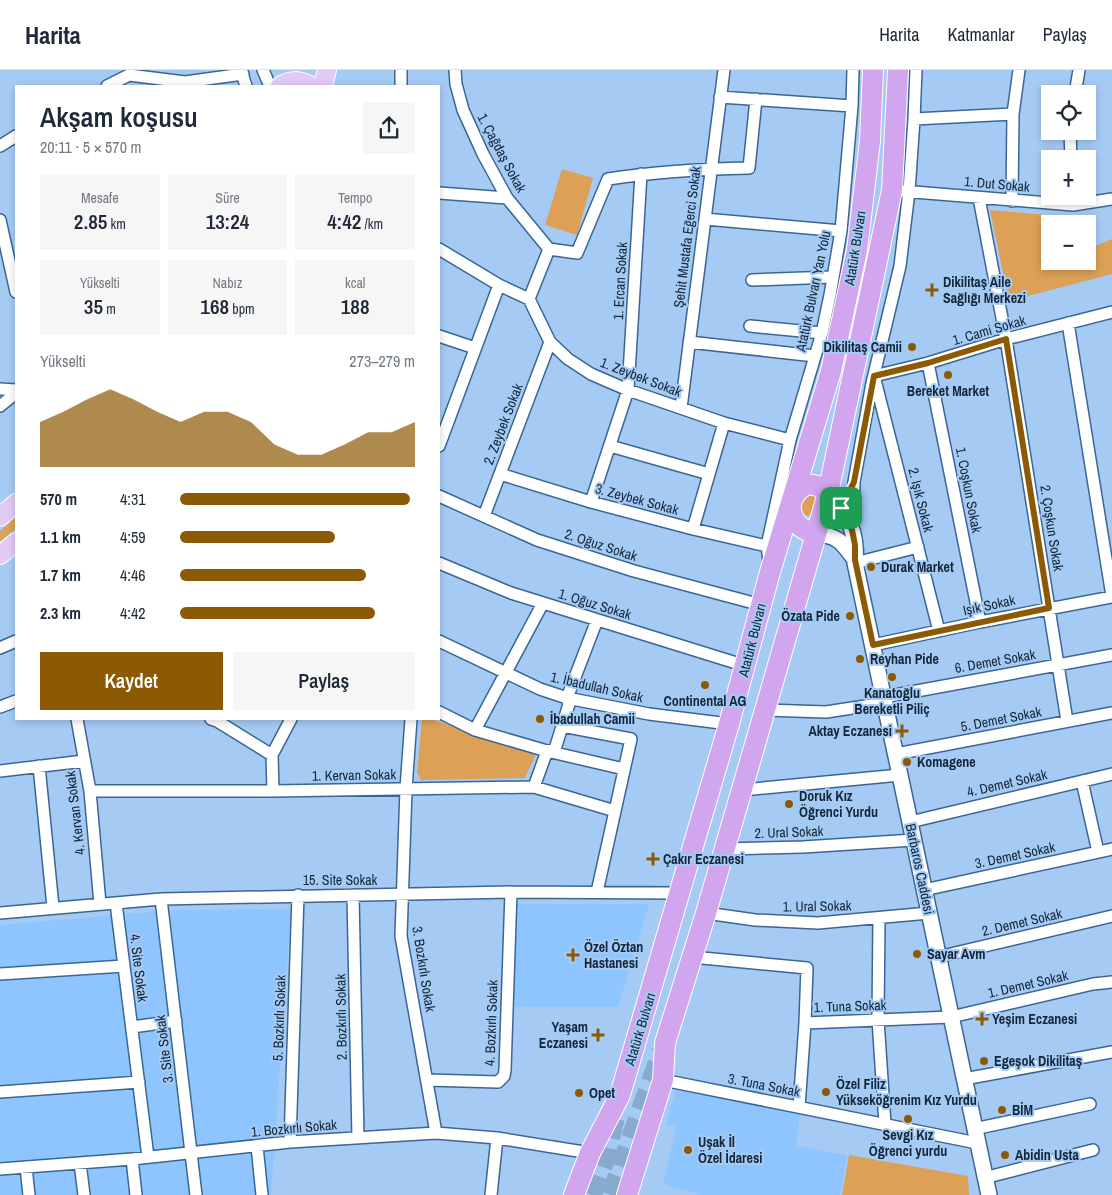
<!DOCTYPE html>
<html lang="tr">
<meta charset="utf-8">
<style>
:root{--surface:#fff;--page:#f6f6f7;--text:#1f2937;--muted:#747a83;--line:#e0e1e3;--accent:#8c5905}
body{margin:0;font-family:"Archivo Narrow",sans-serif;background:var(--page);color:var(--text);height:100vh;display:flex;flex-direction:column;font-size:19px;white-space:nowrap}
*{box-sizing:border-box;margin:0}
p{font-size:16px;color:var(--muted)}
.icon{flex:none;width:28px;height:28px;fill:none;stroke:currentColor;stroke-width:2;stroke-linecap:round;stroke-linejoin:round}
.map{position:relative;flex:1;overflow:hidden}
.drawer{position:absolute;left:15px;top:15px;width:425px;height:635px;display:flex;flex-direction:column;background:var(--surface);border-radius:0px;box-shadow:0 2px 8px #0003}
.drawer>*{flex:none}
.controls{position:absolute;left:1041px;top:15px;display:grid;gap:10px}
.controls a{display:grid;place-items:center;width:55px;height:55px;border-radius:0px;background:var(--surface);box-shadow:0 2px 8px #0003;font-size:25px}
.pin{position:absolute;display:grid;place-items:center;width:42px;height:42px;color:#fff;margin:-21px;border-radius:10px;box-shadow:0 2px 8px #0006}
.round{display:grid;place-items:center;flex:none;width:52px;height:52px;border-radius:0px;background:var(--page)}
.summary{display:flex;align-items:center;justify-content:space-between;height:85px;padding:0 25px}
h1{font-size:28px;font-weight:600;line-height:38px}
.figures{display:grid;grid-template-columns:repeat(3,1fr);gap:8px;height:85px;padding:5px 25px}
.figures div{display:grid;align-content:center;border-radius:0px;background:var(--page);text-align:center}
.figures b{font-size:21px;font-weight:600}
.figures small{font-size:14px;font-weight:400}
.figures p{font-size:14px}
.chart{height:140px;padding:10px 25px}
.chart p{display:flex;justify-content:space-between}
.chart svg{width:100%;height:90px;margin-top:5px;fill:var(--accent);opacity:.7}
.button{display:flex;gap:10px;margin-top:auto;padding:10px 25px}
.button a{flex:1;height:58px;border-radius:0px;background:var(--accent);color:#fff;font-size:20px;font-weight:600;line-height:58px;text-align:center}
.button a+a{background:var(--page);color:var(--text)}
ul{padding:0 25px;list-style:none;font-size:16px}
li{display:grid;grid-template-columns:80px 60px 1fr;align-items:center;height:38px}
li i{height:12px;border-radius:6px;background:var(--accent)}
header{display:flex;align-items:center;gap:30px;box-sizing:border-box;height:70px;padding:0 25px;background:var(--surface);border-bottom:1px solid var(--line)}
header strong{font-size:24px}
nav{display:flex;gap:28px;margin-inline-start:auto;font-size:18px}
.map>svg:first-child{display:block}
</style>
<header>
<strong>Harita</strong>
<nav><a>Harita</a><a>Katmanlar</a><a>Paylaş</a></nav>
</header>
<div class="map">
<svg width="1112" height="1125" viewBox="0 0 1112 1125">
<rect width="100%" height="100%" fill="#a5cbf4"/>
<path fill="#8fc5fe" d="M513 834H649L618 937H513Z
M291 839 271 1125H0V855L175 840Z
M676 1020 800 1043 796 1075 847 1086 840 1125H701L663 1114 676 1057 666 1054Z"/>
<path fill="#dca157" d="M562 99 593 108 577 165 545 155Z
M990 140 1060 146 1062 154H1050V191H1088V179L1112 169V204L1009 231Z
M807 420 817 425 812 444C808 447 803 446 799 442L802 424Z
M16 447V458L0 472V461Z
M422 649H431L536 684 525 708 421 710 417 703Z
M849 1085 968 1106 969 1125H842Z"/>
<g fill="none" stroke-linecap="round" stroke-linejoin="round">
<path stroke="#88aacf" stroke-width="20" stroke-dasharray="20 10" stroke-linecap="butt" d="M592 1125 605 1089 617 1039
M611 1125 662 981"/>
<defs>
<path id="street" d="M241 0 246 16
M263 0 270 16
M401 0V16
M455 0 456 14 463 40 483 84 507 128 549 179 577 183 608 109C655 102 702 99 749 98L756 29
M107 16 129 5 185 12 243 4
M1075 24 1079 0
M720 27 852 36
M914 49 1013 44
M1070 61 1071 89
M0 76 16 66
M902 121 1073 135 1112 129
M439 123 507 128
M979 128 1006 269 1067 651
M1012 131 1013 44 1019 0
M705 149 841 161
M0 150 16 222
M439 179 499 215 529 229 550 272 568 289 591 304 628 320 724 353 790 370
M752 210 832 207
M529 229 549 179
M1068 253 1112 526
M750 256 822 263
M439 266 475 278
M689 272 815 286
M928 293 980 552
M0 319 16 320
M0 336 16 323
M681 338 724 0
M439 376 499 215
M610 376 709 404
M500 404 591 432 693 459 767 476
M439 426 537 470 634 501 761 535
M591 432 628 320 641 104
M484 446 550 272
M853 458 854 412 872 313 900 196 909 121 914 49 916 0
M693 459 724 353
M769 491 767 476 790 370 822 263 830 225 841 161 852 36 853 0
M439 493 511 523 746 596
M855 493 918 477
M939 561 874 306 928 293 1006 269 1112 242
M439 571 540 619 567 628 649 644 729 654
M873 575 980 552 1112 527
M0 578 16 571
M884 627 1112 585
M0 637 16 631
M765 640 826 642 885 633
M439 642 475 660 547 681 624 699
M77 649 90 721 100 834
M211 649 217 651 272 685
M411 649 406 719 401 866 436 1063
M562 656 631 669 597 822
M475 660 543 533
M896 684 1112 643
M39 696 53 837
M0 701 84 691
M1082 711 1098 782
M534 717 547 681 555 679 569 634 567 628 597 550
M742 720 900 705
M90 721H273L534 717 615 741
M273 721 272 685 291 649
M910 752 1112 704
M725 779 803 777 914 770
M924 820 1112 779
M353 825 358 1068
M161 829 196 1125
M116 833 148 1087
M0 843 161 829 511 822 681 823
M706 843 755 850 818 853 929 843
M879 848 878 950 885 1054
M692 887 807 898 805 953
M938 887 1112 846
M0 904 124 896
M132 957 176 951
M964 1009 1112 982
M427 1010 498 1012 504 1006 505 1000 511 822
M663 1010 977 1073
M0 1022 139 1012
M799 1037 805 953 951 947 1093 914 1112 912
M974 1059 1090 1034
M290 1072 298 825
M257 1076 262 1125
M132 1089 136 1125
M80 1093 84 1125
M26 1097 29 1125
M0 1099 132 1089 290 1072 436 1063 497 1068 590 1083
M984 1108 1093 1080
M491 1125 497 1068"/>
<path id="secondary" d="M828 423C842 439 854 455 855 476 856 482 855 487 855 493L989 1125
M816 464C838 465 843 473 855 490"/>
<path id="primary" d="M280 16C291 9 300 9 311 16
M323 16 327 0
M0 447 16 433
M0 485 16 472"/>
<path id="highway" d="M816 464C809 462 801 459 796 452 785 437 793 421 808 414L818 416 828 423
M574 1125 590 1083 620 1025 729 654 770 502 831 301 857 180 870 71 873 0
M627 1125 663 1010 665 973 706 843 828 423 892 120 898 0"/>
</defs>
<use href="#street" stroke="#3a6694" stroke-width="14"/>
<use href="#secondary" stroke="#3a6694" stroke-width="18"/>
<use href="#primary" stroke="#fff" stroke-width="20"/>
<use href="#highway" stroke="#fff" stroke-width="22"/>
<use href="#street" stroke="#fff" stroke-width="11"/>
<use href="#secondary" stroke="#fff" stroke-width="15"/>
<use href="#primary" stroke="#e3caf5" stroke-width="18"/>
<use href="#highway" stroke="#d1a6ef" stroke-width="20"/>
</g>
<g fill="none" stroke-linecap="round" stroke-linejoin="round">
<defs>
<path id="route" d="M1006 269 1049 538 873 575 855 490V475L852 460 841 438 854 412 874 306 928 293Z"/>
</defs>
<use href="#route" stroke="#fff" stroke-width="10"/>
<use href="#route" stroke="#8c5905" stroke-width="6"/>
</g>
<g fill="#8c5905" stroke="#a5cbf4" stroke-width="2">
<path d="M929.5 212.5h5v5h5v5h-5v5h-5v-5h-5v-5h5z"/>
<circle cx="912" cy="277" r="5"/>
<circle cx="948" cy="305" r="5"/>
<circle cx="871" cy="497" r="5"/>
<circle cx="850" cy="546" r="5"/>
<circle cx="860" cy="589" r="5"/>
<circle cx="892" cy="607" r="5"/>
<circle cx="705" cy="615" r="5"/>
<circle cx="540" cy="649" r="5"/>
<path d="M899.5 653.5h5v5h5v5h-5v5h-5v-5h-5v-5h5z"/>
<circle cx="907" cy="692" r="5"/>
<circle cx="789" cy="734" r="5"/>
<path d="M650.5 781.5h5v5h5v5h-5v5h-5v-5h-5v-5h5z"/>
<circle cx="917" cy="884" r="5"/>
<path d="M570.5 877.5h5v5h5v5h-5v5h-5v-5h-5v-5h5z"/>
<path d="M979.5 941.5h5v5h5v5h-5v5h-5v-5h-5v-5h5z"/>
<path d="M595.5 957.5h5v5h5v5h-5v5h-5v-5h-5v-5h5z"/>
<circle cx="984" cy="991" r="5"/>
<circle cx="826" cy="1022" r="5"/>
<circle cx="579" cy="1023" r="5"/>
<circle cx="1002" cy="1040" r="5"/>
<circle cx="908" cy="1049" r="5"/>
<circle cx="688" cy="1080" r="5"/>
<circle cx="1005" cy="1085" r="5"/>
</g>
<g text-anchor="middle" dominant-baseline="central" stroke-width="4" stroke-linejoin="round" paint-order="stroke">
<g font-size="14" fill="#13263a" stroke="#a5cbf4">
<text transform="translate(502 83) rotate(62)">1. Çağdaş Sokak</text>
<text transform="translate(997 114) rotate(5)">1. Dut Sokak</text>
<text transform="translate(687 167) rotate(-83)">Şehit Mustafa Eğerci Sokak</text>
<text transform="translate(855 178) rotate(-81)">Atatürk Bulvarı</text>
<text transform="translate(620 211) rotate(-87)">1. Ercan Sokak</text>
<text transform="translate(813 221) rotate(-78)">Atatürk Bulvarı Yan Yolu</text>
<text transform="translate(989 260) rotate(-16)">1. Cami Sokak</text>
<text transform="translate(641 307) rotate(21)">1. Zeybek Sokak</text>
<text transform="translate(503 354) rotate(-69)">2. Zeybek Sokak</text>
<text transform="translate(969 420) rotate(79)">1. Coşkun Sokak</text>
<text transform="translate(637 429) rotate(15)">3. Zeybek Sokak</text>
<text transform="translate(921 430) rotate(76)">2. Işık Sokak</text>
<text transform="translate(1052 458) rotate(81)">2. Çoşkun Sokak</text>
<text transform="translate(601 475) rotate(18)">2. Oğuz Sokak</text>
<text transform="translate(595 534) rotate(17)">1. Oğuz Sokak</text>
<text transform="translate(989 535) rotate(-12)">Işık Sokak</text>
<text transform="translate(752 570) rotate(-76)">Atatürk Bulvarı</text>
<text transform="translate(995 591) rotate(-10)">6. Demet Sokak</text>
<text transform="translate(597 617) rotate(13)">1. İbadullah Sokak</text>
<text transform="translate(1001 649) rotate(-11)">5. Demet Sokak</text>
<text transform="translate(354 705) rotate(-1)">1. Kervan Sokak</text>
<text transform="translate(1007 713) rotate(-13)">4. Demet Sokak</text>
<text transform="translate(75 743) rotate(-97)">4. Kervan Sokak</text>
<text transform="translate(789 762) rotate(-2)">2. Ural Sokak</text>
<text transform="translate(1015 785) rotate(-12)">3. Demet Sokak</text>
<text transform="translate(920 799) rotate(78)">Barbaros Caddesi</text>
<text x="340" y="810">15. Site Sokak</text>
<text transform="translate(817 836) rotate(-1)">1. Ural Sokak</text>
<text transform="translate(1022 852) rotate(-13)">2. Demet Sokak</text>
<text transform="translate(139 898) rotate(83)">4. Site Sokak</text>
<text transform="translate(424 899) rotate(81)">3. Bozkırlı Sokak</text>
<text transform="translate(1028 914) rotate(-13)">1. Demet Sokak</text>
<text transform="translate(850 936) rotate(-2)">1. Tuna Sokak</text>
<text transform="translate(341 947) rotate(-91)">2. Bozkırlı Sokak</text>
<text transform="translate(279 948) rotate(-88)">5. Bozkırlı Sokak</text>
<text transform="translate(491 953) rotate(-88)">4. Bozkırlı Sokak</text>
<text transform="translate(640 959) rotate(-73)">Atatürk Bulvarı</text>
<text transform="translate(164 979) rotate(-97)">3. Site Sokak</text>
<text transform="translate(764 1015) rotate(11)">3. Tuna Sokak</text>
<text transform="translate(294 1058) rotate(-5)">1. Bozkırlı Sokak</text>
</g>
<g font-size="14" font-weight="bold" fill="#13263a" stroke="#a5cbf4" text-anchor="start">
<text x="943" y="212">Dikilitaş Aile<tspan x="943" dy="16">Sağlığı Merkezi</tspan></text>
<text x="902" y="277" text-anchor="end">Dikilitaş Camii</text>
<text x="948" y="321" text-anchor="middle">Bereket Market</text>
<text x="881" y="497">Durak Market</text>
<text x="840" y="546" text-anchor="end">Özata Pide</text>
<text x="870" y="589">Reyhan Pide</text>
<text x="892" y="623" text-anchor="middle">Kanatoğlu<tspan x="892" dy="16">Bereketli Piliç</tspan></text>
<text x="705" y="631" text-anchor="middle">Continental AG</text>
<text x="550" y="649">İbadullah Camii</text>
<text x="892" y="661" text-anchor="end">Aktay Eczanesi</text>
<text x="917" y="692">Komagene</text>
<text x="799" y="726">Doruk Kız<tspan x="799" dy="16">Öğrenci Yurdu</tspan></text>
<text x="663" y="789">Çakır Eczanesi</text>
<text x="584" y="877">Özel Öztan<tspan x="584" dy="16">Hastanesi</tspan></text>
<text x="927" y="884">Sayar Avm</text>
<text x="992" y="949">Yeşim Eczanesi</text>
<text x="588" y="957" text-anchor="end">Yaşam<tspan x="588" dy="16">Eczanesi</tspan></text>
<text x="994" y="991">Egeşok Dikilitaş</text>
<text x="836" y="1014">Özel Filiz<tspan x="836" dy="16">Yükseköğrenim Kız Yurdu</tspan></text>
<text x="589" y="1023">Opet</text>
<text x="1012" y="1040">BİM</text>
<text x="908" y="1065" text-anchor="middle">Sevgi Kız<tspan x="908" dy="16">Öğrenci yurdu</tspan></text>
<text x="698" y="1072">Uşak İl<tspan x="698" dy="16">Özel İdaresi</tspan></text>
<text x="1015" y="1085">Abidin Usta</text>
</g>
</g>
</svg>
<div class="controls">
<a><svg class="icon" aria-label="locate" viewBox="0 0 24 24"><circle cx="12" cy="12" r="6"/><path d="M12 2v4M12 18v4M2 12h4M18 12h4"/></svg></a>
<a>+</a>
<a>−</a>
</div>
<div class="pin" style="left:841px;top:438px;background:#1e9e55"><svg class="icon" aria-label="arrive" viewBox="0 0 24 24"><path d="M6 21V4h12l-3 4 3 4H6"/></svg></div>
<section class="drawer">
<div class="summary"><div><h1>Akşam koşusu</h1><p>20:11 · 5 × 570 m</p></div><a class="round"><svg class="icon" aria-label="share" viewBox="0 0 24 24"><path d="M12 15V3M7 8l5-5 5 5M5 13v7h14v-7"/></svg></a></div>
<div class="figures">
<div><p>Mesafe</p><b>2.85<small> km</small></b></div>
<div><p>Süre</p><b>13:24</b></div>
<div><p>Tempo</p><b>4:42<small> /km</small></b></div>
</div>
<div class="figures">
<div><p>Yükselti</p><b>35<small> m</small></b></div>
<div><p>Nabız</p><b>168<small> bpm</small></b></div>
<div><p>kcal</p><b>188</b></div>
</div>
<div class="chart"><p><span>Yükselti</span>273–279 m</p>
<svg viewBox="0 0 160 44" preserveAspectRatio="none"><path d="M0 44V22L10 17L20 11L30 6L40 11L50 17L60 22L70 17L80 17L90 22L100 33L110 38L120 38L130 33L140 27L150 27L160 22V44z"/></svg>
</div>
<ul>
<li><b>570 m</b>4:31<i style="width:98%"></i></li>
<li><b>1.1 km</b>4:59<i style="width:66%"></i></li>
<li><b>1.7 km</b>4:46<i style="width:79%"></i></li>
<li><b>2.3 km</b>4:42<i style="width:83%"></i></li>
</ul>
<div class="button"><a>Kaydet</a><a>Paylaş</a></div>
</section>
</div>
